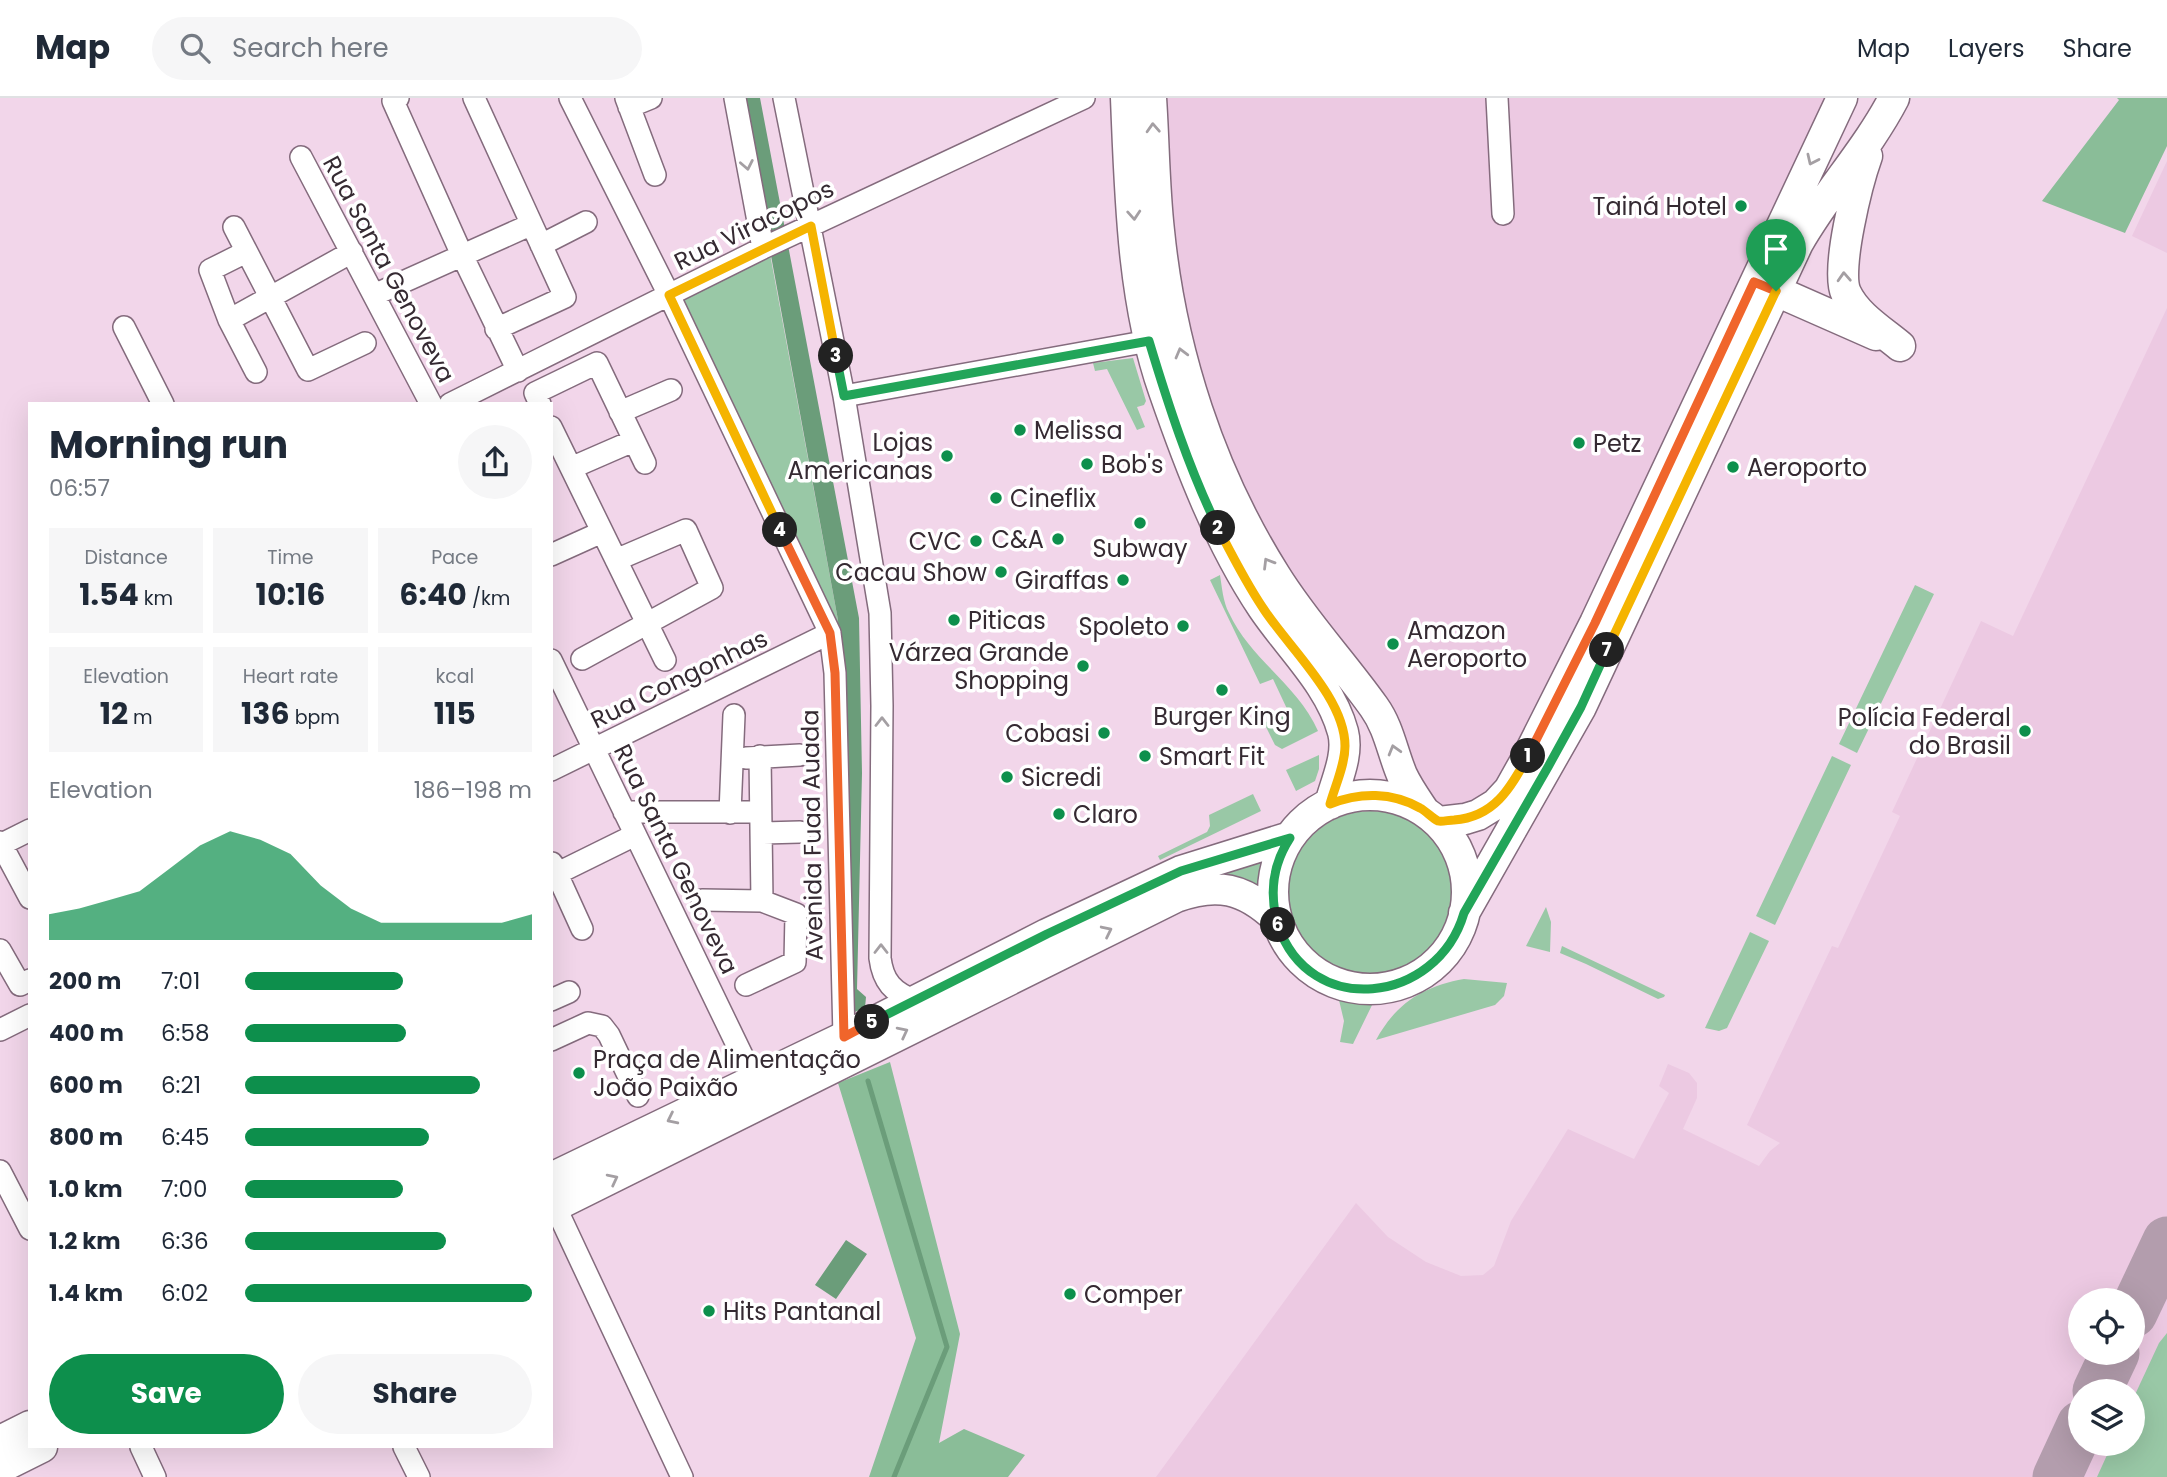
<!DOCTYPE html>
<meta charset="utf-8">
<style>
:root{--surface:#fff;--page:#f6f6f7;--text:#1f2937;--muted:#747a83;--line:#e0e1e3;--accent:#0d8f4c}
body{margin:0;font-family:Poppins,sans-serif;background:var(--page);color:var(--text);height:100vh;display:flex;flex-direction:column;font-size:26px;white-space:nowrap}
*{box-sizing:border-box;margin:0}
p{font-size:23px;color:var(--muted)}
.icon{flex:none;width:38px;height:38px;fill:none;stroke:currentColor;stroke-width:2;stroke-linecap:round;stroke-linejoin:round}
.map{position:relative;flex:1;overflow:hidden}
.drawer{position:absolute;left:28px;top:304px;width:525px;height:1046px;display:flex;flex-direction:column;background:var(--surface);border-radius:0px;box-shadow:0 7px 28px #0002}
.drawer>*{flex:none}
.buttons{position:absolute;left:2068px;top:1190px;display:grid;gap:14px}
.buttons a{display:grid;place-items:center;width:77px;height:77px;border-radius:50%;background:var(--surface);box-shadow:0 7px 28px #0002;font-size:35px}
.pin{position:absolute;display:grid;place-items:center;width:60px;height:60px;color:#fff;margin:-72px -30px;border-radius:50% 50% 50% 0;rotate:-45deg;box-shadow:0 0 7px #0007}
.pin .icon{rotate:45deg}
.km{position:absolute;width:35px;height:35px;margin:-18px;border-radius:50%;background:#222;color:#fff;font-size:19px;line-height:35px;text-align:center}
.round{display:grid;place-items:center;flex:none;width:74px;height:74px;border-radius:37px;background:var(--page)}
.summary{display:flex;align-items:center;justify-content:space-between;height:119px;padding:0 21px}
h1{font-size:38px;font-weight:700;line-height:52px}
.stats{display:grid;grid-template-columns:repeat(3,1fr);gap:10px;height:119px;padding:7px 21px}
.stats div{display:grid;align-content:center;border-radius:0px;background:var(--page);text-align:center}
.stats b{font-size:30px;font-weight:700}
.stats small{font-size:19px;font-weight:400}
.stats p{font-size:19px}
.chart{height:196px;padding:14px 21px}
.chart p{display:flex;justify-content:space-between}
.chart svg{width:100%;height:126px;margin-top:7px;fill:var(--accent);opacity:.7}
.action{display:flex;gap:14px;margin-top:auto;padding:14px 21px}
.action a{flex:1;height:80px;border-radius:42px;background:var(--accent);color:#fff;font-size:28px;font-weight:700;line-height:80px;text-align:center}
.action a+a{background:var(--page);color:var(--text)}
ul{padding:0 21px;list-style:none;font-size:23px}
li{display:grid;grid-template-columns:112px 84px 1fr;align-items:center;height:52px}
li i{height:18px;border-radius:9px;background:var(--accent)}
header{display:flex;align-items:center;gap:42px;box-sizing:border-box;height:98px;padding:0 35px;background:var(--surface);border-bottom:2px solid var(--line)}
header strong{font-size:33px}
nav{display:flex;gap:38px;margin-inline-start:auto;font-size:24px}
.search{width:490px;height:63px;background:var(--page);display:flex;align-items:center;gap:18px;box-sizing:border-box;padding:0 24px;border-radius:38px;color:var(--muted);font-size:26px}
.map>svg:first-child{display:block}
</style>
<header>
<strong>Map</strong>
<div class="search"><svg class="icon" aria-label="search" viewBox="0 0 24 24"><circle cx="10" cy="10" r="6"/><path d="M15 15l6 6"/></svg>Search here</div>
<nav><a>Map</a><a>Layers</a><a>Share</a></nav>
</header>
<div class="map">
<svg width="2167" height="1379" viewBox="0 0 2167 1379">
<rect width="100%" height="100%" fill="#f2d6ea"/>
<path fill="#ecc9e2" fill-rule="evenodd" d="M1162 0H1491L1513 108 1509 0H1834L1496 698 1458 714 1439 707 1420 689 1335 554 1227 366 1178 227Z
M2167 63V155L2132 138Z
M2167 210V1379H1156L1356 1105 1388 1139 1426 1164 1461 1178 1483 1177 1494 1168 1511 1123 1568 1031 1634 1061 1669 995 1659 988 1668 966 1689 975 1697 985V1000L1683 1031 1759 1068 1770 1053 1780 1045 1747 1027 1832 848 1838 850 1900 718 1892 714 1981 523 2013 538ZM2081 1202H2133V1255H2081ZM2081 1293H2133V1346H2081Z"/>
<path fill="#99c8a6" d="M770 156 838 522 847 917 836 549 678 201Z
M1133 260 1146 303 1144 307 1137 309 1145 329 1137 332 1107 271 1095 273 1093 265Z
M1220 477C1222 489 1223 504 1229 515 1250 561 1298 587 1318 633L1282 651 1275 647 1264 625 1288 613 1273 581 1260 586 1210 482Z
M1915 487 1934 496 1857 655 1839 646Z
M1319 657V671L1315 683 1296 693 1286 672Z
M1832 658 1851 667 1775 827 1756 818Z
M1253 696 1261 713 1160 762 1158 758 1207 734 1210 728 1209 717Z
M1288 796a83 83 0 1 1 166 0a83 83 0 1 1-166 0Z
M1268 757 1261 775 1262 792 1209 775Z
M1546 809 1551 824 1550 854 1526 848Z
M1750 834 1769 843 1727 930 1719 933 1705 930Z
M1562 848 1665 897 1664 899 1658 901 1586 866 1560 855Z
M1464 881 1507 885 1504 898 1495 907 1376 942C1396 905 1424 888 1464 881Z
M1338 898 1356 904 1374 903 1353 946 1340 944 1344 923Z
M2167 1235V1379H2097L2112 1346H2133V1301L2159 1245Z"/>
<path fill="#8abd98" d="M2117 0H2167V48L2125 135 2042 103 2119 2Z
M890 964 960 1236 939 1345 964 1331 1025 1357 1008 1379H869L916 1240 838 985Z"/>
<path fill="#6b9d7a" d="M742 0H760L859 520 862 675 857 891 866 899 865 910 847 917 838 522Z
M846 1142 867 1156 836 1201 815 1187Z"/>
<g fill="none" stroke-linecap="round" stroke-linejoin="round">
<path stroke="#6b9d7a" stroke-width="5" d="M868 983 947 1249 894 1379"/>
<path stroke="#b39dad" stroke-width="49" d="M2133 1215 2167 1143
M2097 1293 2115 1255
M2057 1379 2081 1327"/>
<defs>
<path id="minor" d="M398 0 393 3 462 157 518 273
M474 0 565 199 496 231
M570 0 669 197 830 535 835 575 844 939
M626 0 655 77
M735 0 763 150
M784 0 844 298 880 515 882 608 880 860C883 884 893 894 915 903
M1497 0 1503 116
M629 9 651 0
M301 59 431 306
M234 129 308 272 365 245
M541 147 586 124
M246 154 210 172 229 222 256 274
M374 197 530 127
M229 222 352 154
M124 229 163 306
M844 298 1149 243
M450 306 763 150 1084 0
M540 306 535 295 597 265 645 365
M620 314 671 292
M551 329 665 562
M571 370 633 343
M551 457 602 434
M582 561 712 490 686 432 616 462
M551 562 754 982
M746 660 800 657
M551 672 830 535
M624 714H760
M730 715 734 617
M763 735 800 734
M0 744 30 800
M0 747 30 732
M552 765 582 831
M558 775 635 737
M702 802 762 803 760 658
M0 852 20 887 30 882
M746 887 795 864 796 816 762 803
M551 902 569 894
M0 932 30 917
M551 942 588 925 602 928 609 937 638 998
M0 1073 30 1131
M555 1108 682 1379
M141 1349 155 1379
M404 1349 419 1379"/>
<path id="secondary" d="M1126 0C1130 96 1132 203 1164 293 1190 368 1219 444 1263 510 1290 550 1330 586 1343 634 1349 657 1336 683 1330 706
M1151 0C1154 44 1154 89 1159 133 1171 253 1210 374 1275 477 1304 524 1342 564 1374 609 1389 630 1392 653 1402 677 1408 690 1416 701 1424 713
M1867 58C1858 83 1835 172 1846 195 1856 217 1882 233 1900 248
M1758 185 1876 237
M1273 794a97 97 0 1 1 194 0a97 97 0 1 1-194 0Z
M1439 724 1465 721 1478 717 1496 706 1509 692 1527 660 1595 525 1842 0
M1464 815 1581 609 1798 145C1827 94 1867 52 1894 0
M551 1080 844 939 1047 836 1181 773 1290 739
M551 1110 1176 799C1217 784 1244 790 1276 820
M0 1343 30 1328
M0 1370 42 1349"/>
</defs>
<use href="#minor" stroke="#846b7d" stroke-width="24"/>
<use href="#secondary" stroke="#846b7d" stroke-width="33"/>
<use href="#minor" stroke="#fff" stroke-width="21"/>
<use href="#secondary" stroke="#fff" stroke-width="30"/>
</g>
<defs><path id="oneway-chevron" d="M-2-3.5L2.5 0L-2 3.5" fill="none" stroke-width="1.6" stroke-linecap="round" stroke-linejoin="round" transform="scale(1.75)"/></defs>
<g stroke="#a49fa3">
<use href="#oneway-chevron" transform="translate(1153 30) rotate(-93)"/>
<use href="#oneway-chevron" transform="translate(1812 62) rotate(115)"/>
<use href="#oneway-chevron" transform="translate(747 67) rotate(79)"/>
<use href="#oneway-chevron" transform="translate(1134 117) rotate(86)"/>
<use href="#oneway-chevron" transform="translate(1844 179) rotate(-93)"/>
<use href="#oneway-chevron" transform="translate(1181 255) rotate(-105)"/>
<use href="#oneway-chevron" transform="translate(1268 465) rotate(-121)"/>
<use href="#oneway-chevron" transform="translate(882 624) rotate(-90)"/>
<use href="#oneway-chevron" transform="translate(1394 652) rotate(-106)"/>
<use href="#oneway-chevron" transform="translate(1107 833) rotate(-26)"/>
<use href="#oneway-chevron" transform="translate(881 851) rotate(-90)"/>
<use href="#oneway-chevron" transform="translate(903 934) rotate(-27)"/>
<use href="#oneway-chevron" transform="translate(672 1021) rotate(154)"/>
<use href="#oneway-chevron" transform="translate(613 1081) rotate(-27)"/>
</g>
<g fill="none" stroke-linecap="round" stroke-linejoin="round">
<defs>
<path id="split-1" d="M1528 658 1595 525 1754 184 1776 193"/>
<path id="split-2" d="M1218 430C1232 457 1246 485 1263 510 1288 549 1345 600 1345 648 1345 667 1335 688 1330 706 1360 694 1392 694 1420 710 1426 713 1432 720 1438 723 1442 724 1449 722 1454 722 1494 719 1510 691 1528 658"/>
<path id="split-3" d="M836 258 844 298 1149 243C1168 306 1189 371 1218 430"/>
<path id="split-4" d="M780 432 669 197 811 128 836 258"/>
<path id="split-5" d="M780 432 830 535 835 575 844 939 872 924"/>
<path id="split-6" d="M872 924 1047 836 1181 773 1290 740C1273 766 1269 796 1278 827"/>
<path id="split-7" d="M1278 827C1309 921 1437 907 1464 815L1548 669 1581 609 1607 552"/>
<path id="split-8" d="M1607 552 1776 193"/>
</defs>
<use href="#split-1" stroke="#fff" stroke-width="14"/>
<use href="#split-2" stroke="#fff" stroke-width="14"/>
<use href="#split-3" stroke="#fff" stroke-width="14"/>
<use href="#split-4" stroke="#fff" stroke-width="14"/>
<use href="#split-5" stroke="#fff" stroke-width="14"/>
<use href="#split-6" stroke="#fff" stroke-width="14"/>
<use href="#split-7" stroke="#fff" stroke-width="14"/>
<use href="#split-8" stroke="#fff" stroke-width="14"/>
<use href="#split-1" stroke="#f0652b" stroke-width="9"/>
<use href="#split-2" stroke="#f5b400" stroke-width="9"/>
<use href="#split-3" stroke="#22a559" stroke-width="9"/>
<use href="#split-4" stroke="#f5b400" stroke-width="9"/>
<use href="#split-5" stroke="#f0652b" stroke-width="9"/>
<use href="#split-6" stroke="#22a559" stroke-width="9"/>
<use href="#split-7" stroke="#22a559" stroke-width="9"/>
<use href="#split-8" stroke="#f5b400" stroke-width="9"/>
</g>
<g fill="#0d8f4c" stroke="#fff" stroke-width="2.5">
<circle cx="1741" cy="108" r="7"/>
<circle cx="1020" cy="332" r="7"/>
<circle cx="1579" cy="345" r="7"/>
<circle cx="947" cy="358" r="7"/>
<circle cx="1087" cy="366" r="7"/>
<circle cx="1733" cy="369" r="7"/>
<circle cx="996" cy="400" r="7"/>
<circle cx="1140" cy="425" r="7"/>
<circle cx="1058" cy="441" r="7"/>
<circle cx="976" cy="443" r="7"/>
<circle cx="1001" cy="474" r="7"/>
<circle cx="1123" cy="482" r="7"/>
<circle cx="954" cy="522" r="7"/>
<circle cx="1183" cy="528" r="7"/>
<circle cx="1393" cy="546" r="7"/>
<circle cx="1083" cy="568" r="7"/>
<circle cx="1222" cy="592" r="7"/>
<circle cx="2025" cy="633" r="7"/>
<circle cx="1104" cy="635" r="7"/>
<circle cx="1145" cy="658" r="7"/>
<circle cx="1007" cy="679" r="7"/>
<circle cx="1059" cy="716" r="7"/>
<circle cx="579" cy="975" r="7"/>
<circle cx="1070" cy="1196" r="7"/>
<circle cx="709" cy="1213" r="7"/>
</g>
<g text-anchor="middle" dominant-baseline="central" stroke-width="7" stroke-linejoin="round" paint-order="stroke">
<g font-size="24" fill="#352a32" stroke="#fff" text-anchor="start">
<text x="1727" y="108" text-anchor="end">Tainá Hotel</text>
<text x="1034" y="332">Melissa</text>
<text x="933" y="344" text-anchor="end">Lojas<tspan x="933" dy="28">Americanas</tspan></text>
<text x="1593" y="345">Petz</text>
<text x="1101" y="366">Bob's</text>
<text x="1747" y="369">Aeroporto</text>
<text x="1010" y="400">Cineflix</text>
<text x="1044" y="441" text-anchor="end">C&amp;A</text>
<text x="962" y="443" text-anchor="end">CVC</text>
<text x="1140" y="450" text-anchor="middle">Subway</text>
<text x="987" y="474" text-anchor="end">Cacau Show</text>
<text x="1109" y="482" text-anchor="end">Giraffas</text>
<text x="968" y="522">Piticas</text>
<text x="1169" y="528" text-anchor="end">Spoleto</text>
<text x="1407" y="532">Amazon<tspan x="1407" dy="28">Aeroporto</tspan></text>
<text x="1069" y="554" text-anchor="end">Várzea Grande<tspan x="1069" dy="28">Shopping</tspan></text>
<text x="1222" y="618" text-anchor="middle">Burger King</text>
<text x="2011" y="619" text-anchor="end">Polícia Federal<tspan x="2011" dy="28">do Brasil</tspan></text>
<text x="1090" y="635" text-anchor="end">Cobasi</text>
<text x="1159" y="658">Smart Fit</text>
<text x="1021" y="679">Sicredi</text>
<text x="1073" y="716">Claro</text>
<text x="593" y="961">Praça de Alimentação<tspan x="593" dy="28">João Paixão</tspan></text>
<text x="1084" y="1196">Comper</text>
<text x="723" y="1213">Hits Pantanal</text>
</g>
<g font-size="24" fill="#352a32" stroke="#fff">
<text transform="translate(754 127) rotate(-26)">Rua Viracopos</text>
<text transform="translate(389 171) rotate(62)">Rua Santa Genoveva</text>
<text transform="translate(679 581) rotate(-26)">Rua Congonhas</text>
<text transform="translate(812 737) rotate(-91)">Avenida Fuad Auada</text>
<text transform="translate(676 761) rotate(64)">Rua Santa Genoveva</text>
</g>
</g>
</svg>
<div class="buttons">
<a><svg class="icon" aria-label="locate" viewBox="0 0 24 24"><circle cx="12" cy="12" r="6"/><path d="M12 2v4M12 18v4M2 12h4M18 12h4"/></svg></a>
<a><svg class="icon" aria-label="layers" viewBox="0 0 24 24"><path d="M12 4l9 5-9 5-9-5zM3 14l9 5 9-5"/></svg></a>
</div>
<div class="pin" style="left:1776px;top:193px;background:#1e9e55"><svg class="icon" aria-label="arrive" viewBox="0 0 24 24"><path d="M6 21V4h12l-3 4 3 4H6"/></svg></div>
<b class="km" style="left:1528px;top:658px">1</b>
<b class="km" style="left:1218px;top:430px">2</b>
<b class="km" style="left:836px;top:258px">3</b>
<b class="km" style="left:780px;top:432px">4</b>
<b class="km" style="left:872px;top:924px">5</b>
<b class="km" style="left:1278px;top:827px">6</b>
<b class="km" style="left:1607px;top:552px">7</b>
<section class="drawer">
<div class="summary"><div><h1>Morning run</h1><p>06:57</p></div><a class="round"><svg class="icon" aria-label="share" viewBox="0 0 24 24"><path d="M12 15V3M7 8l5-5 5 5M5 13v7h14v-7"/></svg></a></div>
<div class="stats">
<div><p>Distance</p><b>1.54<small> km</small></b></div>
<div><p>Time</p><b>10:16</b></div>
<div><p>Pace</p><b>6:40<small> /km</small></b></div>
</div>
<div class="stats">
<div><p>Elevation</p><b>12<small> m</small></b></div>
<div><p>Heart rate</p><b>136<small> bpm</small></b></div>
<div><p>kcal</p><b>115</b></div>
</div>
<div class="chart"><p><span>Elevation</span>186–198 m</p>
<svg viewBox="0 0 160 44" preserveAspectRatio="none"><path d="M0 44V35L10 33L20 30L30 27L40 19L50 11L60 6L70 9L80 14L90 25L100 33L110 38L120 38L130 38L140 38L150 38L160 35V44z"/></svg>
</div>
<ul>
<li><b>200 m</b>7:01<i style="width:55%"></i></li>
<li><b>400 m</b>6:58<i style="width:56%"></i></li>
<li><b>600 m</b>6:21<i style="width:82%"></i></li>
<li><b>800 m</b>6:45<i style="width:64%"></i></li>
<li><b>1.0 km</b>7:00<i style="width:55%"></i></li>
<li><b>1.2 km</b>6:36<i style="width:70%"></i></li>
<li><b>1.4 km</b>6:02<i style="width:100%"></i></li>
</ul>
<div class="action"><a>Save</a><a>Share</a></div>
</section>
</div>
